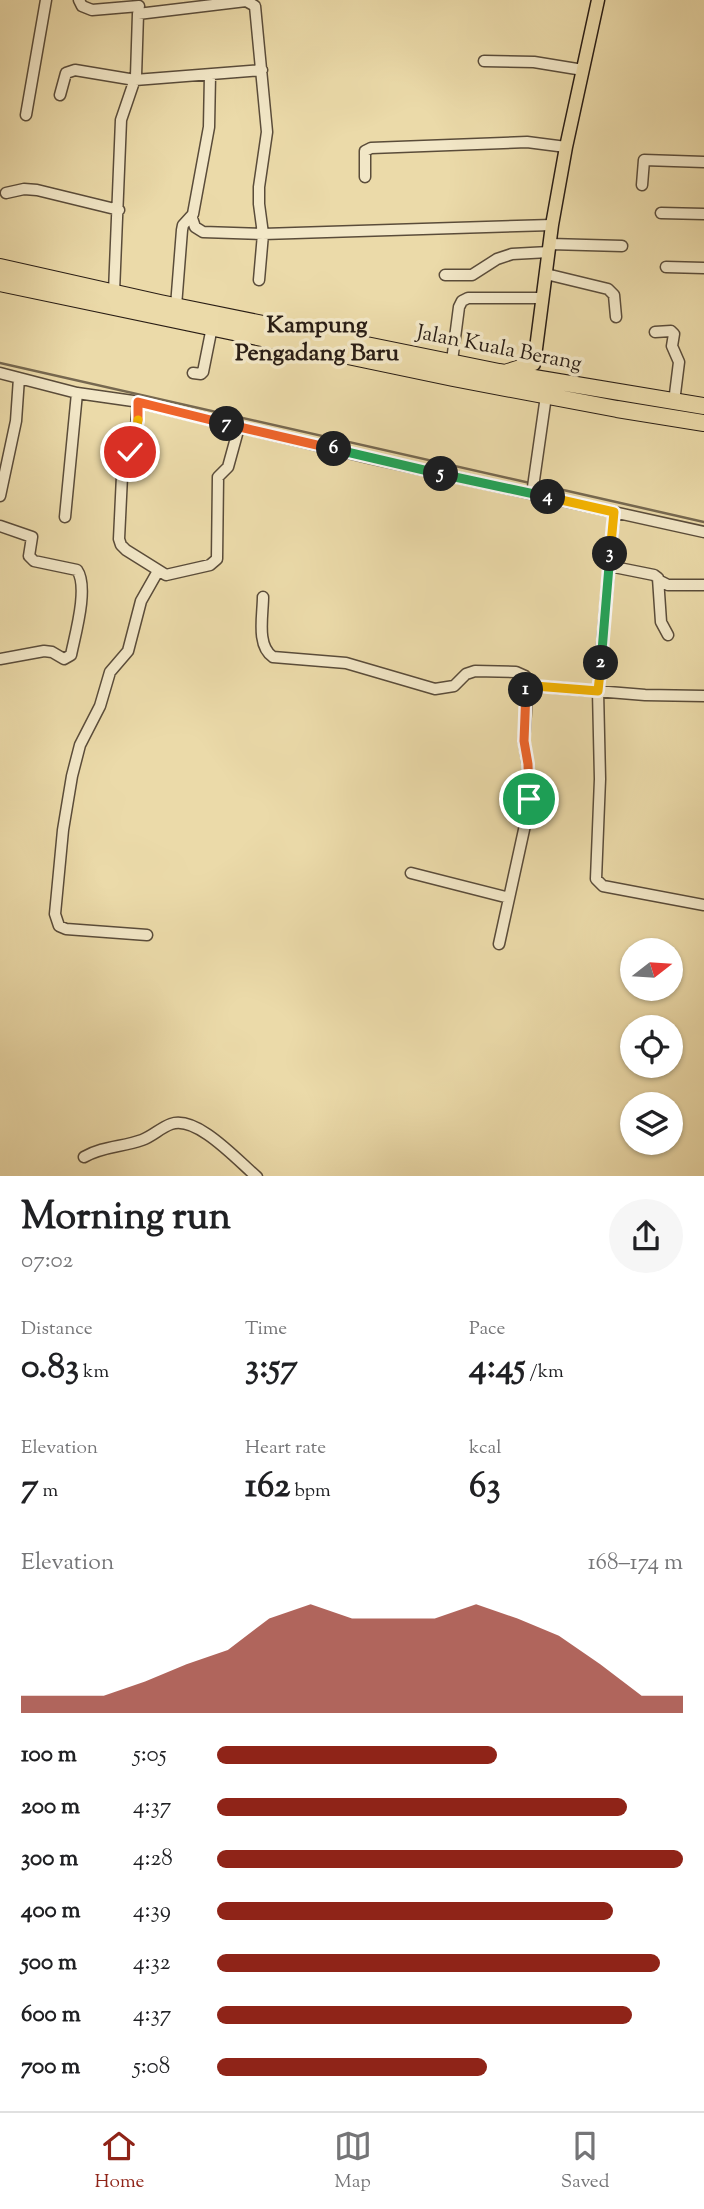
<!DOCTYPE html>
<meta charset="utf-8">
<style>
:root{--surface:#fff;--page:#f6f6f6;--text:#202124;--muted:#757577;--line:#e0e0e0;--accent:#8f2418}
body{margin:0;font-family:"Sorts Mill Goudy",serif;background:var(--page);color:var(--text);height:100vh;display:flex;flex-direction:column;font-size:26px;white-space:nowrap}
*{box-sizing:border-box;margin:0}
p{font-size:23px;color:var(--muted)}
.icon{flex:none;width:38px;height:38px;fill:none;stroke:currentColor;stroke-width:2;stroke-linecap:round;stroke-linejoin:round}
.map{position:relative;height:1176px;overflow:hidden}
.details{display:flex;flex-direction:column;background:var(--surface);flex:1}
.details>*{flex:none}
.needle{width:46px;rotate:73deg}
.tools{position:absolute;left:620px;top:938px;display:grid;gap:14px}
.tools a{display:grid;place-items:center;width:63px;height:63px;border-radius:50%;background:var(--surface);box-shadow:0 2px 5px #0004;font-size:35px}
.pin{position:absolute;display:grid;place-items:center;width:60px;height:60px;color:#fff;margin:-30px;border:4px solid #fff;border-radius:50%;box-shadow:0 2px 7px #0007}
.km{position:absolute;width:35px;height:35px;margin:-18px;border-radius:50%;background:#222;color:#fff;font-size:19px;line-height:35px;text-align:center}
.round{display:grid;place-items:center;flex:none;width:74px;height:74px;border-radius:37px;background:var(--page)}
.summary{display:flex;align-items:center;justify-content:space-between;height:119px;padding:0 21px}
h1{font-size:38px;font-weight:700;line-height:52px}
.figures{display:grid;grid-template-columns:repeat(3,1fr);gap:10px;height:119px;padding:7px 21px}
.figures div{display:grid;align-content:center}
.figures b{font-size:35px;font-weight:700}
.figures small{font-size:19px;font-weight:400}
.figures p{font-size:19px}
.chart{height:196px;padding:14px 21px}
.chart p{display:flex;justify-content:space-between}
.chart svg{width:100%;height:126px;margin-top:7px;fill:var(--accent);opacity:.7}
ul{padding:0 21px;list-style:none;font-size:23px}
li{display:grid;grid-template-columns:112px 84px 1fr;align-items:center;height:52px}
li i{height:18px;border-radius:9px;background:var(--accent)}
.menu{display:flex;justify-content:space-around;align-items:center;height:98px;border-top:2px solid var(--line);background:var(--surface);font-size:19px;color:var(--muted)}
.menu a{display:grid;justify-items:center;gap:4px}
.menu .active{color:var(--accent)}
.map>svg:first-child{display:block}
</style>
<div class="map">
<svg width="704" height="1177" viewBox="0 0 704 1177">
<rect width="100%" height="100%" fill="#ebdaa9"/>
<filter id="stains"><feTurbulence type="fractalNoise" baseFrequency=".00286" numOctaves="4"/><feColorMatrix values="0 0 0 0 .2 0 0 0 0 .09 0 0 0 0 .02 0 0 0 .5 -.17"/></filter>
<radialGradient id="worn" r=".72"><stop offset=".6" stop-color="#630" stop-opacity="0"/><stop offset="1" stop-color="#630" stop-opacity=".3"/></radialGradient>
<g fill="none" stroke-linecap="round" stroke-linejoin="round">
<path stroke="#766850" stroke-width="2.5" d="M0 363 530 483
M537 484 704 522"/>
<defs>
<path id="minor" d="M79 0 82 6 92 10 139 6
M484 61 534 62 583 70
M60 95 66 73 75 70 135 80 262 70
M26 115 46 0
M365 177V151L371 148 527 142 566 147
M642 185 644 160 704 162
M6 193 24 189 37 190 119 210
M661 213 704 214
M192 218 195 227 203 232 263 234 259 280
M550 244 622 246
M666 267 704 268
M546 274 608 289 614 295 616 317
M445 275H472L497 259 512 254 549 252
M114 292 121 120 136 76 138 14 246 1 255 6 267 132 259 187V204L263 234 552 225
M176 306 182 230 183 225 193 214 209 127 210 75
M655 332 671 331 674 334 672 346 679 362 674 402
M452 361 459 307 462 301 468 298H543
M0 373 77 393 133 401 369 458 704 532
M193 373 201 374 203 372 212 327
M138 402 135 439 122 476 119 539 121 545 126 550 166 575 210 565 217 559 218 477 228 467 239 427
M532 494 545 403
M0 496 16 421 19 378
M614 512 598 691 600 779 596 879 603 886 704 905
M65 517 77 393
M0 526 32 537 29 556 34 561 77 570C89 587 75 635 71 655L64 659 52 652 44 651 0 659
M609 566 654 575 658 578 661 622 668 635
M660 581 668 585H704
M263 597C263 615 256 646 273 657L346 663 435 689 454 686 466 674 475 671 516 672 525 676 535 686 645 695 704 696
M411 873 509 898
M147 935 66 929 59 926 55 914 63 830 72 776 80 745 100 706 110 672 128 651 141 601 158 571
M499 944 527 816 530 780 524 741 528 681
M84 1157C103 1146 123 1147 142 1140 153 1136 160 1128 171 1124 197 1115 237 1160 257 1177"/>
<path id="major" d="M534 364 552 225 566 147 598 0"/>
<path id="highway" d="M0 267 160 303 499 372 704 406
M0 283 453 378 617 409 704 423
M508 372 527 366 534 357"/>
</defs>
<use href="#minor" stroke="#5a4c3a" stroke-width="13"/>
<use href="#major" stroke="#291d15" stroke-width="15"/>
<use href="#highway" stroke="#291d15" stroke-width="18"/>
<use href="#minor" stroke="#f2e7c7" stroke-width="10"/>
<use href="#major" stroke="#ebdaa9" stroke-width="12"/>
<use href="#highway" stroke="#ebdaa9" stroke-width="16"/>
</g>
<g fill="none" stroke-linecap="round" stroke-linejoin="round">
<defs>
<path id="split-1" d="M526 690 524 741 528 764 529 799"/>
<path id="split-2" d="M526 690 528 681 535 686 598 691 601 663"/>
<path id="split-3" d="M601 663 610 554"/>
<path id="split-4" d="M548 497 614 512 610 554"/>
<path id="split-5" d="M441 474 548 497"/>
<path id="split-6" d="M334 449 441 474"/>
<path id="split-7" d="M227 424 334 449"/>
<path id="split-8" d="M138 420V402L227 424"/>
<path id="split-9" d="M130 452 135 439 138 420"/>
</defs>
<use href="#split-1" stroke="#fff" stroke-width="14"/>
<use href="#split-2" stroke="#fff" stroke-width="14"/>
<use href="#split-3" stroke="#fff" stroke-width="14"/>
<use href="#split-4" stroke="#fff" stroke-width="14"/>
<use href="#split-5" stroke="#fff" stroke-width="14"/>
<use href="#split-6" stroke="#fff" stroke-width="14"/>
<use href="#split-7" stroke="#fff" stroke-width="14"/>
<use href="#split-8" stroke="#fff" stroke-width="14"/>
<use href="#split-9" stroke="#fff" stroke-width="14"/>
<use href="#split-1" stroke="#f0652b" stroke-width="9"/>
<use href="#split-2" stroke="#f5b400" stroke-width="9"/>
<use href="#split-3" stroke="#22a559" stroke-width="9"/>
<use href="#split-4" stroke="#f5b400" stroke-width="9"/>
<use href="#split-5" stroke="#22a559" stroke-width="9"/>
<use href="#split-6" stroke="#22a559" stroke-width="9"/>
<use href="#split-7" stroke="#f0652b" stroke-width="9"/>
<use href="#split-8" stroke="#f0652b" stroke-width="9"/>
<use href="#split-9" stroke="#f5b400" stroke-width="9"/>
</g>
<g text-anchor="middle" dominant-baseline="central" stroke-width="7" stroke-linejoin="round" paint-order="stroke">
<g font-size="21" fill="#291d15" stroke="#f2e7c7">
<text transform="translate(499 349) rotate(11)">Jalan Kuala Berang</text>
</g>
<g font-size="24" font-weight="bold" fill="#291d15" stroke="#f2e7c7">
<text x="317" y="326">Kampung<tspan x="317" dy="28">Pengadang Baru</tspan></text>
</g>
</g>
<rect width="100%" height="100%" filter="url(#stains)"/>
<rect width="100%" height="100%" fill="url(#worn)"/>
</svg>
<div class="tools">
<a><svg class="needle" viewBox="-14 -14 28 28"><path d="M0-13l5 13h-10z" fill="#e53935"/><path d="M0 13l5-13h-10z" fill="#757577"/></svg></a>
<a><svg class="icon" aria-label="locate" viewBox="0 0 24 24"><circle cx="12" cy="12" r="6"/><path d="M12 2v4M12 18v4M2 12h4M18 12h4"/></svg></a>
<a><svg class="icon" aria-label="layers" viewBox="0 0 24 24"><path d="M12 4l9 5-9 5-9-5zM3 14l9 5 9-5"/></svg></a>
</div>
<div class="pin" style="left:529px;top:799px;background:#1e9e55"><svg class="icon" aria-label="arrive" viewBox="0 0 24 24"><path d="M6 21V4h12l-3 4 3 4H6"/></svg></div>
<div class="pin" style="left:130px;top:452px;background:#d93025"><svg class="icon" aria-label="check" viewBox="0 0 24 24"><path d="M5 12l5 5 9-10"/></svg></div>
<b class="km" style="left:526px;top:690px">1</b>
<b class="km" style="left:601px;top:663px">2</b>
<b class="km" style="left:610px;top:554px">3</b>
<b class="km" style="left:548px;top:497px">4</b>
<b class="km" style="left:441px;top:474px">5</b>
<b class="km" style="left:334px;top:449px">6</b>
<b class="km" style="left:227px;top:424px">7</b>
</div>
<section class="details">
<div class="summary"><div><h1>Morning run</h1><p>07:02</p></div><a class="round"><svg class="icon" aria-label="share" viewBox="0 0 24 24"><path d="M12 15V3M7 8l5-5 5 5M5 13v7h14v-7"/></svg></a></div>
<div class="figures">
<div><p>Distance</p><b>0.83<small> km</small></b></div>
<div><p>Time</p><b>3:57</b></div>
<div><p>Pace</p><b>4:45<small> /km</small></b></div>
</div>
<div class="figures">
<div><p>Elevation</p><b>7<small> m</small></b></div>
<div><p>Heart rate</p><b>162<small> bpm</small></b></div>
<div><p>kcal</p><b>63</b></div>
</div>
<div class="chart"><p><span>Elevation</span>168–174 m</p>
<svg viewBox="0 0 160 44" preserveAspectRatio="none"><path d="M0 44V38L10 38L20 38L30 33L40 27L50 22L60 11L70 6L80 11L90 11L100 11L110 6L120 11L130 17L140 27L150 38L160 38V44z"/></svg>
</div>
<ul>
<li><b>100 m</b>5:05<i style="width:60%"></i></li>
<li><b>200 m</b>4:37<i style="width:88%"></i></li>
<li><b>300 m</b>4:28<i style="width:100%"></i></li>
<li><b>400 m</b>4:39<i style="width:85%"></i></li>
<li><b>500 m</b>4:32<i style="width:95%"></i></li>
<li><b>600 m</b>4:37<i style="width:89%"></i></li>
<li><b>700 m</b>5:08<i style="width:58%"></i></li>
</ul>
</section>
<nav class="menu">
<a class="active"><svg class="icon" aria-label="home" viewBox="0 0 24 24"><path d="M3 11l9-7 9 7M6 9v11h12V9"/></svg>Home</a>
<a><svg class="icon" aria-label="map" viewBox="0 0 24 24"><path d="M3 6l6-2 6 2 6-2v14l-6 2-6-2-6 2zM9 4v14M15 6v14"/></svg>Map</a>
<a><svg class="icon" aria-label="saved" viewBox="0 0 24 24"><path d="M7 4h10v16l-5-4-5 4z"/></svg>Saved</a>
</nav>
